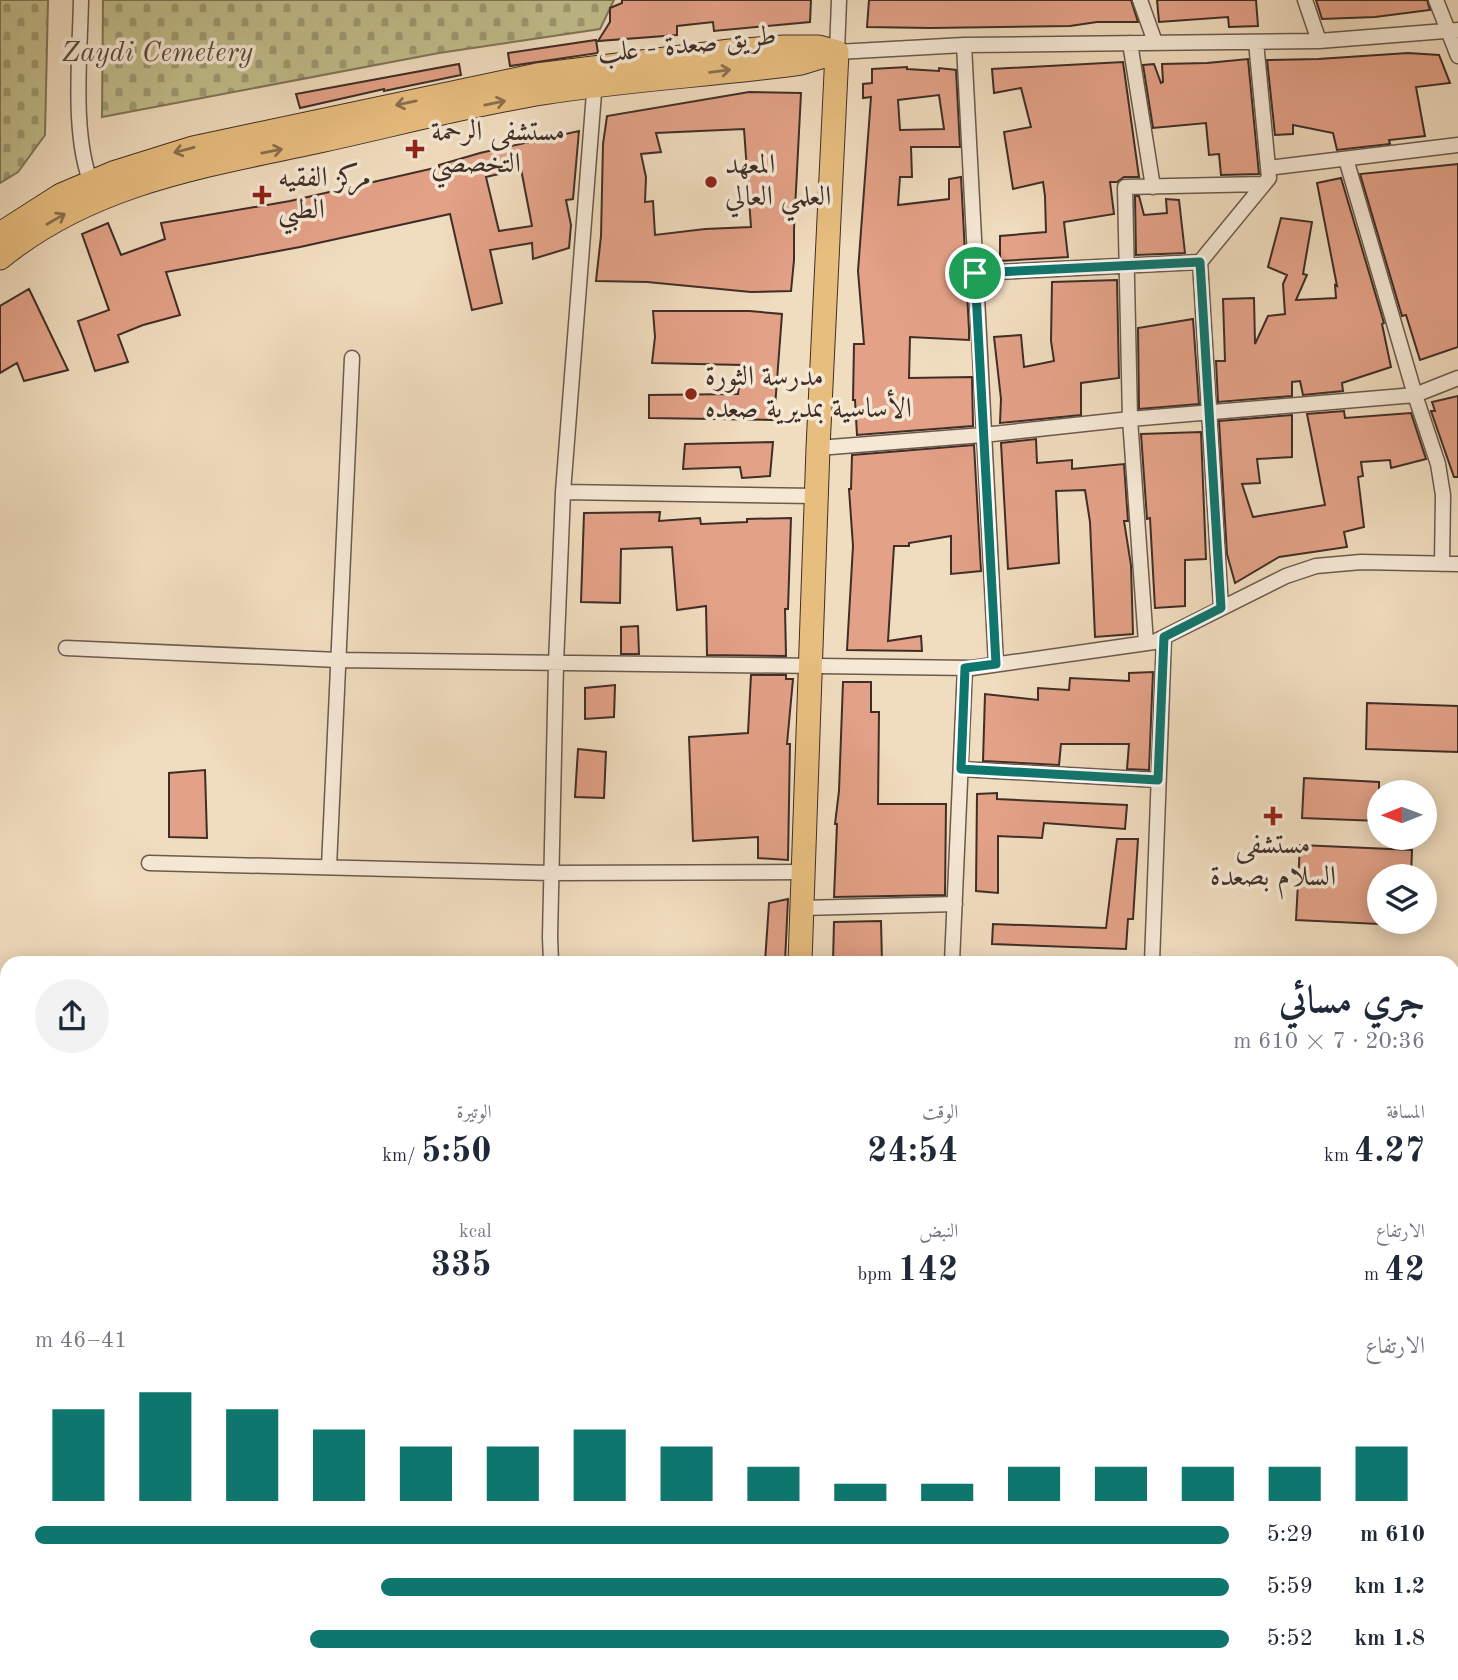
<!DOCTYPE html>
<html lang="ar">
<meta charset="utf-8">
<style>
:root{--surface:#fff;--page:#f2f2f3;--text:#1f2937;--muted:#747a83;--accent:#0f766e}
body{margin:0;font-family:"Old Standard TT",Amiri,serif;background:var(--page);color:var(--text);direction:rtl;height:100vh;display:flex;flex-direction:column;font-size:26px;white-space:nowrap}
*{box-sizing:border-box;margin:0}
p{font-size:23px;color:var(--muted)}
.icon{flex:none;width:38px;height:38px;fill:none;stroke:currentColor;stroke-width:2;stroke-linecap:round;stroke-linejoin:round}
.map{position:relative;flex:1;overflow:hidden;direction:ltr}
.details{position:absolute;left:0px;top:956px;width:1460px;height:724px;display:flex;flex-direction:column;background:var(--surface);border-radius:21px 21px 0 0;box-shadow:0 4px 18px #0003;direction:rtl}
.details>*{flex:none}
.needle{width:46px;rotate:269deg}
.fabs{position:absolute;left:1367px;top:780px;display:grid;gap:14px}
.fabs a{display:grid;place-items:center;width:70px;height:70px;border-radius:50%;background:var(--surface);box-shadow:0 4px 18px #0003;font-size:35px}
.pin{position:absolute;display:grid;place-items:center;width:60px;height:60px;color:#fff;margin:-30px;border:4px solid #fff;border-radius:50%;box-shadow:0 2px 7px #0007}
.round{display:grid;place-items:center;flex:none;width:74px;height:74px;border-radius:37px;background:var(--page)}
.head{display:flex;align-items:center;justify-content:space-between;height:119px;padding:0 35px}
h1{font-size:38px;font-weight:800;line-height:52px}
.figures{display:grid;grid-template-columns:repeat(3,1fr);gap:10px;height:119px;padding:7px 35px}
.figures div{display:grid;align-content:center}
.figures b{font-size:35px;font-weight:800}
.figures small{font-size:19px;font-weight:400}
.figures p{font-size:19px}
.chart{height:196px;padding:14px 35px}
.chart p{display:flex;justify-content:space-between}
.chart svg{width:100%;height:126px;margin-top:7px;stroke:var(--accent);stroke-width:6}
ul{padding:0 35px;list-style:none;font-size:23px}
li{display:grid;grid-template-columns:112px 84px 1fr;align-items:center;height:52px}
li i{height:18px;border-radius:9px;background:var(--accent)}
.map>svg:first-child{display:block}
</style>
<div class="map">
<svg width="1458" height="1680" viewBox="0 0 1458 1680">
<defs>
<pattern id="cemetery-stones" width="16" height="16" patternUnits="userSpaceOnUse" patternTransform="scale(1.75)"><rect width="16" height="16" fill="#c1be8c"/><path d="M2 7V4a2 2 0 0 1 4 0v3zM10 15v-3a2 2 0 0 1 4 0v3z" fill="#9e9b72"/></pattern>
</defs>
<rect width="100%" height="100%" fill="#f0dcbe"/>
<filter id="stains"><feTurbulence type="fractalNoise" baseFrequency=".00286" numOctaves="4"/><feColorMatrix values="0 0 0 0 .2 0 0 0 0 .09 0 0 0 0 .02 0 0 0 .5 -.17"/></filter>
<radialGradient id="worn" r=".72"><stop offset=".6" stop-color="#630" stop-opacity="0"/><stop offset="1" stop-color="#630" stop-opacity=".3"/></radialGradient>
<path fill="url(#cemetery-stones)" stroke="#80765a" stroke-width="2" d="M0 0H48L45 135 18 172 0 183Z
M103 0H614L600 29 439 53 102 117Z"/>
<path fill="#e3a187" stroke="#3f2e27" stroke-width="2" fill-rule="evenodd" d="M622 0H811L810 22 714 31 713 22 677 26V35L598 41 610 22V8L622 3Z
M869 0H1131L1138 22H1097L1070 26 930 28 867 27Z
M1157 0H1256L1258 26 1229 27 1228 17 1159 22Z
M1316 0H1427L1430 10 1375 17 1322 19Z
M596 40 598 53 510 66 508 53Z
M1408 53 1439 55 1450 83 1416 87 1425 136 1389 140 1390 144 1337 150 1333 133 1293 125V134L1275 135 1267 60 1318 59Z
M1248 59 1259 174 1221 175 1219 154 1209 155 1206 123 1153 128 1143 65 1154 64 1161 83 1163 82 1162 64 1207 63Z
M1123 62 1139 177H1124L1117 182H1110L1114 214 1064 222 1068 257 1000 261V236L1046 232 1045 196 1043 182 1013 189 1004 132 1031 127 1021 88 994 93 992 69Z
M459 64 461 75 384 91V89L300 108 296 94Z
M907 67V69L939 71V68L956 70 960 147H911L912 177H900L898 205 949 199V179L961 177 969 330V340L910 337 909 378 972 377 973 426 857 435 855 400H853L854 344H864L858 271 871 97 863 98V84L872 83V69ZM939 95 944 129 900 130 898 100Z
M749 92 801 93 794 229V260L791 291 751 292 647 282 596 281 601 236 603 144 607 116ZM744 129 751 227 705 229 655 235 653 201 645 202 646 177 641 154 661 152 656 133Z
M579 131 573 199 566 200 571 225 569 248 533 259 532 243 490 250 502 303 472 310 450 214 300 247 166 272 180 315 143 325 118 335 128 362 95 371 78 321 109 310 82 234 108 223 121 255 165 239 161 223 290 201 439 167V165L480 153ZM521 169 532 226 499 231 486 177Z
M1458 164V347L1420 360 1406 315 1402 316 1360 174Z
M1341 178 1384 323 1382 324 1391 367 1342 383 1343 391 1303 395 1300 381 1292 382V396L1218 402 1216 361H1225L1223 299 1254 298 1255 344 1268 316 1285 314 1283 284 1287 275 1268 267 1281 218 1312 222 1303 274 1307 275 1296 300 1336 298 1335 285 1337 286 1317 183Z
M1135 196H1139L1144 215 1167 213 1166 199 1179 200 1185 253 1136 255Z
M1117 280 1119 378 1081 383V415L1000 423 1001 399 994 337 1021 335 1024 367 1054 361 1051 341 1052 282Z
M29 289 68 370 24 381 17 363 0 373V306Z
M653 311H749L782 314 774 420 649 418V395L738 394 742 365 652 363 655 337Z
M1193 319 1199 404 1139 409 1138 328Z
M1458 396V477H1454L1431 411H1435L1432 402Z
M1344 411 1345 418 1411 413 1426 459 1391 468 1390 460 1361 462 1363 476 1358 477 1364 527 1344 532 1347 547 1279 557 1235 583 1227 554 1219 421 1292 415V457L1257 459 1260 483 1242 484 1253 517 1325 505 1307 414Z
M1201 432 1206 559 1185 560V606L1155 608 1150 518 1147 519 1141 434Z
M1036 439 1037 463 1072 460V469L1124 464 1128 521H1124L1131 565 1133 634 1095 637 1090 522 1085 490 1056 491 1059 563 1008 569 1001 443Z
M773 442 770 476 742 478 740 467 683 469 685 444Z
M974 445 981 571 951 574V536L909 543V546H894L888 641 921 636 922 651 847 650 853 546 849 489H851L852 455Z
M660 512 659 521 700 518 701 524 747 522V519L791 518 788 609H785L786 656 707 655 706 606 677 610 672 547 621 549 620 603 581 602 584 513Z
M638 626 639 654H621V627Z
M1153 672 1149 770 1127 769 1129 744H1061L1059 765 983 761 985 694 1038 700V688L1069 690 1070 678 1129 681V673Z
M751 675H786V679H793L787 744H790L788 860 758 858V837L693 841 689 737 748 733Z
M843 682H871V712H879L878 804H946L945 895 834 897 837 824H835L839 791Z
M615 685 614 717 585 719V688Z
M1367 703 1458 706V752L1366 749Z
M578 749 606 752 604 798 575 797Z
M205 770 207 838 169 837V773Z
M1304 778 1379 782V821L1302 818Z
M997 793V799L1127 805 1125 829 1044 823 1042 838 998 836V893L976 891 977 794Z
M1117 839H1138L1133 919H1128L1126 949 992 944 993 924 1106 928Z
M1300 845 1412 850 1411 877H1379V924L1296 920Z
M788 899 785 962H765L769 903Z
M881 921 882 962H833L834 922Z"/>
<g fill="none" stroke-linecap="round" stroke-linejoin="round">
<defs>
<path id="minor" d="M81 0C80 56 71 138 93 188
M839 0 837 52 964 45 1319 41 1458 30
M1140 0 1155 42
M1305 0 1319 41
M1436 0 1458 56
M1130 43 1153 187
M964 45 996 664
M1346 159 1415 395 1438 464 1443 495 1442 564
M1268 168 1458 145
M976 273 1200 262
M818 448 983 435 1130 419 1415 395 1458 378
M563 492 816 496
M1221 608 1200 262 1269 178 1256 42
M1146 643 1130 419 1125 187 1263 184
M66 648 338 660 972 668 1154 642 1286 576 1316 566 1361 562 1458 564
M961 769 1158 780
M149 863 551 873 803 872
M329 867 352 358
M802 908 955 904
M551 962 550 937 556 664 563 492 595 80
M952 962 965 668
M1152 962 1164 637
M708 1673 710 1680"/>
<path id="tertiary" d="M1452 1189H1458
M0 1210H7"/>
<path id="trunk" d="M0 234 61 195 113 173 193 148 537 75 730 51 784 47H819L834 51
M0 258C92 183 203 166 315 142 390 126 467 105 543 93 629 79 716 75 801 63L837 52
M800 962 818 448 837 52
M986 1673 991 1680"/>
</defs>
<use href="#minor" stroke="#6b5a4d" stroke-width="17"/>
<use href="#tertiary" stroke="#6b5a4d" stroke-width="20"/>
<use href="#trunk" stroke="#3f2e27" stroke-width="25"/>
<use href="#minor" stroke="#f5e8d5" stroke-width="14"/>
<use href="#tertiary" stroke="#f5e8d5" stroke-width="18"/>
<use href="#trunk" stroke="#e8be7f" stroke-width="23"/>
</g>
<defs><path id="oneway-shaft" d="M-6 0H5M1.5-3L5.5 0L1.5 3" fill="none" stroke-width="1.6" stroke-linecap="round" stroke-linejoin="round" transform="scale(1.75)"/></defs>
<g stroke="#8b6f4f">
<use href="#oneway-shaft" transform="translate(720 71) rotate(-7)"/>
<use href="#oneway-shaft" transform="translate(406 103) rotate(168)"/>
<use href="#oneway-shaft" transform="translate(495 103) rotate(-12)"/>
<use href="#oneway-shaft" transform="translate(184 150) rotate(165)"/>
<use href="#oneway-shaft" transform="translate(272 151) rotate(-11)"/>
<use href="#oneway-shaft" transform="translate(56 219) rotate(-30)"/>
</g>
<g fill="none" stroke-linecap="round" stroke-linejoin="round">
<defs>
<path id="route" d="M1200 262 1221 608 1164 637 1158 780 961 769 965 668 996 664 975 273Z"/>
</defs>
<use href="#route" stroke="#fff" stroke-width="14"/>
<use href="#route" stroke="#0f766e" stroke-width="9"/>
</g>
<g fill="#8f2418" stroke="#f5e8d5" stroke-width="2.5">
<path d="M411.5 138.5h7v7h7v7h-7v7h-7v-7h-7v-7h7z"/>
<circle cx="711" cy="182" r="7"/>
<path d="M258.5 184.5h7v7h7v7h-7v7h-7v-7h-7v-7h7z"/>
<circle cx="691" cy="394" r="7"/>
<path d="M1269.5 805.5h7v7h7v7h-7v7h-7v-7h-7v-7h7z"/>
</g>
<g text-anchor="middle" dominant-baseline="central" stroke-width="7" stroke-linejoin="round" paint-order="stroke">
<g font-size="28" fill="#3f2e27" stroke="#f5e8d5">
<text transform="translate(687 46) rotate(-6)">طريق صعدة - علب</text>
</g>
<g font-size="28" font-style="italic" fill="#594b3b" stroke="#f5e8d5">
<text x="157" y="54">Zaydi Cemetery</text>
</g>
<g font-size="28" fill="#3f2e27" stroke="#f5e8d5" text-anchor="start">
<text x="431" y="133">مستشفى الرحمة<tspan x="431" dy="32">التخصصي</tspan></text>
<text x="725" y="166">المعهد<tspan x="725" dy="32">العلمي العالي</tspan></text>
<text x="278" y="179">مركز الفقيه<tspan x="278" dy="32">الطبي</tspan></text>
<text x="705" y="378">مدرسة الثورة<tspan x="705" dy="32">الأساسية بمديرية صعده</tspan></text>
<text x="1273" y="846" text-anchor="middle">مستشفى<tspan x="1273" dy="32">السلام بصعدة</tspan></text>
</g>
</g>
<rect width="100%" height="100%" filter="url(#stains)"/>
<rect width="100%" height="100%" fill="url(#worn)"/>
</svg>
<div class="fabs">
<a><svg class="needle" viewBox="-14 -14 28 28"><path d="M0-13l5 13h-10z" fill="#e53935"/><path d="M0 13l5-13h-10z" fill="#747a83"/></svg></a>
<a><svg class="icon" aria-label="layers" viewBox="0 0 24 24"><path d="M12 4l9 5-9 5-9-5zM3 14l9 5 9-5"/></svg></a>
</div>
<div class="pin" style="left:975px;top:273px;background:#1e9e55"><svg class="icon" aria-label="arrive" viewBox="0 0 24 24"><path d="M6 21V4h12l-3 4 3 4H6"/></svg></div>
<section class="details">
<div class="head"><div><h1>جري مسائي</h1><p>20:36 · 7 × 610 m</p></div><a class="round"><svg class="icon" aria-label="share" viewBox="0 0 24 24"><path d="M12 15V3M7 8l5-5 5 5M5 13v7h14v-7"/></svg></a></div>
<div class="figures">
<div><p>المسافة</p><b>4.27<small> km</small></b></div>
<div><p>الوقت</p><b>24:54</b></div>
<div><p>الوتيرة</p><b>5:50<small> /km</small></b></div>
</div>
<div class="figures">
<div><p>الارتفاع</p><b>42<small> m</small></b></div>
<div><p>النبض</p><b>142<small> bpm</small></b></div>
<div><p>kcal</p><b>335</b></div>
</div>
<div class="chart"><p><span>الارتفاع</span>41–46 m</p>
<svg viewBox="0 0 160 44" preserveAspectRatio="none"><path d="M5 44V12M15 44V6M25 44V12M35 44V19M45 44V25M55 44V25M65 44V19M75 44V25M85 44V32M95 44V38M105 44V38M115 44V32M125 44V32M135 44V32M145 44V32M155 44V25"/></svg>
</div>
<ul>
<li><b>610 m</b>5:29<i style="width:100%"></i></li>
<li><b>1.2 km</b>5:59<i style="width:71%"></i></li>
<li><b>1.8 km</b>5:52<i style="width:77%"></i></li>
</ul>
</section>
</div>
